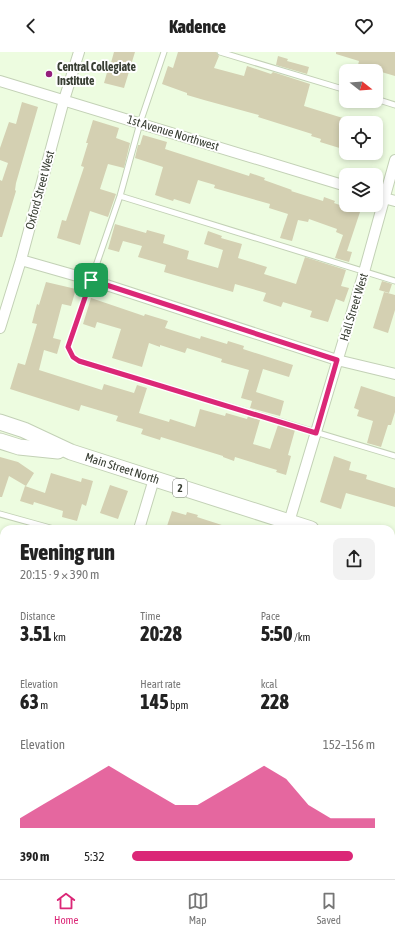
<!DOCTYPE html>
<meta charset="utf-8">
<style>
:root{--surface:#fff;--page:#f2f2f2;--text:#222;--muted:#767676;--line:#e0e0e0;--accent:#db2777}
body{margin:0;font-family:"Asap Condensed",sans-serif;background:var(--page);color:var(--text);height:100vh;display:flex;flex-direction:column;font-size:15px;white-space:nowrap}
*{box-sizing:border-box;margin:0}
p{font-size:13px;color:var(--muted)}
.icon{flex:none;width:22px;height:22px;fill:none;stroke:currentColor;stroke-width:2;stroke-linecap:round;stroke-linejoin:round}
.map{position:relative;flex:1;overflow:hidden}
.details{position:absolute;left:0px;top:473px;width:395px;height:354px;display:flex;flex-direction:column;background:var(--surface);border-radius:12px 12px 0 0;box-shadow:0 2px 6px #0003}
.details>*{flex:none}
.needle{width:26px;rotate:107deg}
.tools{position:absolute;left:339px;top:12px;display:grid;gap:8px}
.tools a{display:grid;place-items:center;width:44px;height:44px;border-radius:8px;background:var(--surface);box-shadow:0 2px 6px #0003;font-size:20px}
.pin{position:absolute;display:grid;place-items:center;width:34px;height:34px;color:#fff;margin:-17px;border-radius:8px;box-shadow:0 2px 6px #0006}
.round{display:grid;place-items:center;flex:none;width:42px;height:42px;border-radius:8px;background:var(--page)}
.overview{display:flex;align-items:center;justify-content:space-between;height:68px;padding:0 20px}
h1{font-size:22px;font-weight:800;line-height:30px}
.stats{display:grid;grid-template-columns:repeat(3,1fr);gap:6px;height:68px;padding:4px 20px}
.stats div{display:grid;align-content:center}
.stats b{font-size:20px;font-weight:800}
.stats small{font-size:11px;font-weight:400}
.stats p{font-size:11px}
.chart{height:112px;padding:8px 20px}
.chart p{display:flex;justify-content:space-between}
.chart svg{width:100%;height:72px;margin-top:4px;fill:var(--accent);opacity:.7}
ul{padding:0 20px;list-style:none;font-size:13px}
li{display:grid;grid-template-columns:64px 48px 1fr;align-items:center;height:30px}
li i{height:10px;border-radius:5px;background:var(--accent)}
header{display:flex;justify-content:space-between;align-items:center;height:52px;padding:0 20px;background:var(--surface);font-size:18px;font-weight:800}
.tab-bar{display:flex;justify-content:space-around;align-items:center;height:56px;border-top:1px solid var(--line);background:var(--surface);font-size:11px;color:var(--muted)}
.tab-bar a{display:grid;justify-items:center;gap:2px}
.tab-bar .active{color:var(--accent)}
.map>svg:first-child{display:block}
</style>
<header><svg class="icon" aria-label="back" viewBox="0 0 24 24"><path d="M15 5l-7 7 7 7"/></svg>Kadence<svg class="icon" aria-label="heart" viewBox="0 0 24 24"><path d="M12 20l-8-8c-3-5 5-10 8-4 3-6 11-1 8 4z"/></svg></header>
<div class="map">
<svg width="395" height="827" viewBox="0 0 395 827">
<rect width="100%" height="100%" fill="#edfce0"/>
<path fill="#d4d0b2" d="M114 0H135L124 36 104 31 108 17 109 18Z
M178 0H216L219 4 214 16 244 24 247 14 271 22 273 20 310 32 304 54 346 67V98L320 90 321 87 311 84 312 82 258 65 259 63 204 48 187 43V41L162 32 168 14 173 16Z
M336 0H395V24L358 13 359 9 336 2Z
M278 4 288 7 287 9 309 15 307 22 276 13Z
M22 50 38 55 16 131 15 138 16 139 2 185H0V128L2 129 8 111 0 108V96L9 70 16 72Z
M93 68 119 76 116 86 130 91 124 116 108 112 100 137 116 142 108 165 90 159 80 193 57 186 62 168 66 169 84 115 81 114 88 91H86Z
M143 83 167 90 165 97 249 124 250 121 265 126 264 128 292 138 291 139 323 149 324 145 335 149 334 151 360 160 347 199 352 200 349 210 335 206 343 183 336 180 337 177 309 167 308 170 298 168 292 189 280 186 288 162 269 156 270 152 214 136 215 133 198 128 190 152 174 147 173 149 155 143 163 115 135 106 138 93H140Z
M115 172 146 181 147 178 165 183 163 191 189 199 187 207 218 216 223 198 204 192 208 179 222 184 221 186 242 192 238 206 267 215 264 222 296 232 305 205 346 218 341 234 349 236 344 250 336 247 328 270 310 265 312 259 283 250 281 255 263 249 266 241 235 232 233 240 164 220 166 213 138 205 142 194 123 189 119 200 108 197Z
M382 229 392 232 389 241 379 238Z
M46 230 76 237 71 254 62 252 53 286 61 288 57 302 44 298 39 318 102 338 104 332 134 341 137 333 147 336 139 361 169 370 170 367 195 375 200 357 225 364 226 361 247 367 248 364 260 368 253 392 270 397 278 373 295 378 288 403 291 404 286 423 276 420 277 418 235 405 234 409 223 405V404L161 385 160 388 141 382 143 377 116 369 118 364 81 353 79 359 10 337 18 311 25 313 37 272 32 271 37 252 39 253Z
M384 240 395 243V258L388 281 373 276Z
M91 246 144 264 145 262 168 269 165 276 200 287 201 284 227 292 228 289 244 294 243 297 293 313 289 325 263 317 256 340 284 349 280 364 250 356 252 349 241 346 249 318 221 310 222 307 187 296 185 301 160 293V295L149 291 142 315 112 306 121 277 97 270 95 276 83 272Z
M361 334 395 345V360L391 373H388L381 395 367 391 373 369 357 364 359 358 354 356Z
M334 404 351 410 349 418 367 423 366 427 395 436V455L346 441 341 457 320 450Z
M0 405 18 410 34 421 26 434 9 424 2 445H0Z
M51 421 81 430 82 426 93 429 86 454 82 452 77 469 62 465 63 459 34 450 33 453 20 449 25 434 45 441Z
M110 433 128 439 118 467 100 461Z
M172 459 186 463 187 460 198 463 197 465 228 475V477H166Z"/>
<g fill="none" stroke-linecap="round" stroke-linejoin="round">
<defs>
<path id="lane" d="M164 0 140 71 120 144 68 295 73 305 79 309 395 404
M220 0 346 38
M376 47 395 53
M120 144 395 229
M0 462 54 477
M391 582 395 584
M0 650 4 651
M391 774 395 775"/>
<path id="street" d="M0 29 346 134
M376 144 395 149
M21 208 91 228 337 308 395 322
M0 276 21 208 64 48 79 0
M289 470 364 220 395 108
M139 477 154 427
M0 557 4 559
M391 688 395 689
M0 742 4 743
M254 823 267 827
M38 827 40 823
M239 827 240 823"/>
<g id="primary">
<path id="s1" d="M0 370 24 378 71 400 311 477"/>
<path d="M0 389 19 395 58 399"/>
<path d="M391 499 395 500"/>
</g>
</defs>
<use href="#lane" stroke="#c3d1b6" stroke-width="7"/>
<use href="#street" stroke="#c3d1b6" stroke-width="12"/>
<use href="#primary" stroke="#c3d1b6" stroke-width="17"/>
<use href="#lane" stroke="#fff" stroke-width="5"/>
<use href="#street" stroke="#fff" stroke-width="10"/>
<use href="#primary" stroke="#fff" stroke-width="15"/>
</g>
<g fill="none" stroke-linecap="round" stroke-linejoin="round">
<defs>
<path id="route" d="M91 228 337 308 316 381 79 309 73 305 68 295Z"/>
</defs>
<use href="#route" stroke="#fff" stroke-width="8"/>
<use href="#route" stroke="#db2777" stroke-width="5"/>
</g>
<circle fill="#941e7b" stroke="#fff" stroke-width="1.5" cx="49" cy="22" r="4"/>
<g text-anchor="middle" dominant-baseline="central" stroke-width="4" stroke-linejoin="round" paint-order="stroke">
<rect fill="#fff" stroke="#747870" stroke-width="1" x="173" y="427" width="14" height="18" rx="3"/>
<g font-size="11" font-weight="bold" fill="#383e33">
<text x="180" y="436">2</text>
</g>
<g font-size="12" font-weight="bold" fill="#383e33" stroke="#fff" text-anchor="start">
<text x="57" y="15">Central Collegiate<tspan x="57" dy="14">Institute</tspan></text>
</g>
<g font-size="12" fill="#383e33" stroke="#fff">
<text transform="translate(173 81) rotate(17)">1st Avenue Northwest</text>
<text transform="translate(40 138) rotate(-75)">Oxford Street West</text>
<text transform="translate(354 255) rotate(-73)">Hall Street West</text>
<text stroke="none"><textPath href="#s1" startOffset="131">Main Street North</textPath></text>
</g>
</g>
</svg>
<div class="tools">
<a><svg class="needle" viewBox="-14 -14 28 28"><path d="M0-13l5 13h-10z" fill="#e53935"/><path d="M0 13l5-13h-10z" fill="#767676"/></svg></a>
<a><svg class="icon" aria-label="locate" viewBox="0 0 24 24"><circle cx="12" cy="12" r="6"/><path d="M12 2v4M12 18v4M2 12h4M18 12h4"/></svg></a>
<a><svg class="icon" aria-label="layers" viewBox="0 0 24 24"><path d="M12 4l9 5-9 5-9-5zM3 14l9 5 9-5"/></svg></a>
</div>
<div class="pin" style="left:91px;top:228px;background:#1e9e55"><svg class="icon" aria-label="arrive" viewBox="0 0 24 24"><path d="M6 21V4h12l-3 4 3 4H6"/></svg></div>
<section class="details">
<div class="overview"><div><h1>Evening run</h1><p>20:15 · 9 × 390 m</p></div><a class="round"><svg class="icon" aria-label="share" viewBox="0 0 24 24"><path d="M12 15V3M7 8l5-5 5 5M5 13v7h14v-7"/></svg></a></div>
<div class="stats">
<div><p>Distance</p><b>3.51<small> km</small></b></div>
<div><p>Time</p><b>20:28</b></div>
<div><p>Pace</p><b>5:50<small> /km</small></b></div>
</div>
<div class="stats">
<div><p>Elevation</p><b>63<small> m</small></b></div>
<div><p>Heart rate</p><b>145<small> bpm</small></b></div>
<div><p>kcal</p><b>228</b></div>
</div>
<div class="chart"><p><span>Elevation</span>152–156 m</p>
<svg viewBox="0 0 160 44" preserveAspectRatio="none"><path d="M0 44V38L10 30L20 22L30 14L40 6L50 14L60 22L70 30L80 30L90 22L100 14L110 6L120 14L130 30L140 38L150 38L160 38V44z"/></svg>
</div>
<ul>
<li><b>390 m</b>5:32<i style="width:91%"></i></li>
</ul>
</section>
</div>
<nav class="tab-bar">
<a class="active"><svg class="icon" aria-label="home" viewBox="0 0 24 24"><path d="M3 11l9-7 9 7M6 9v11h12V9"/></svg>Home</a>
<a><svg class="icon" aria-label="map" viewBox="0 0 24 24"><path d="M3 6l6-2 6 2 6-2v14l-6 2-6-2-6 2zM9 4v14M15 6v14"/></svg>Map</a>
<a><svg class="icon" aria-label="saved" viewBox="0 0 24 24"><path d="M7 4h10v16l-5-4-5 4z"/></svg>Saved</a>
</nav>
